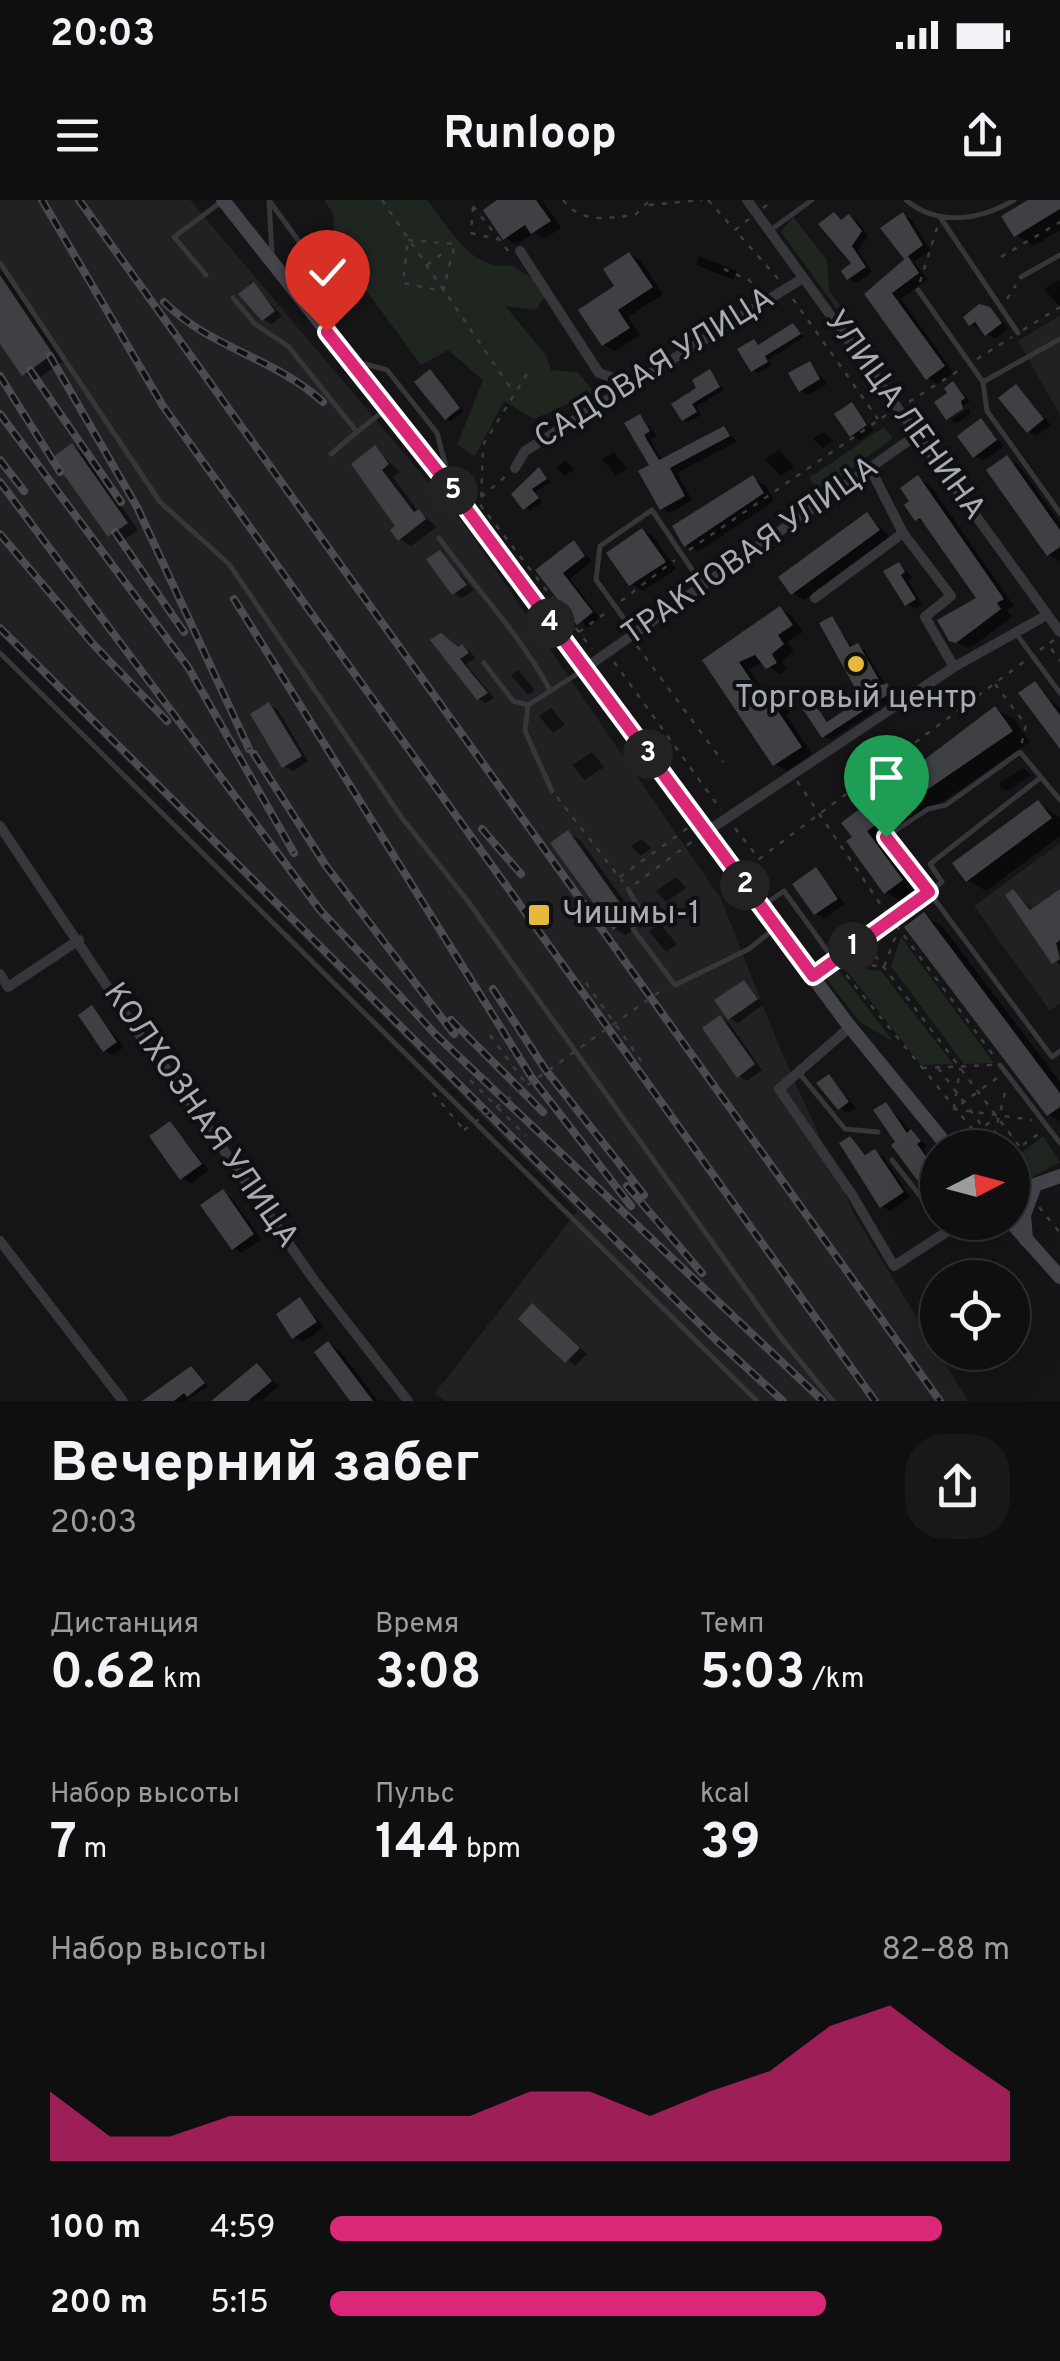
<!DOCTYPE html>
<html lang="ru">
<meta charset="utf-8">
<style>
:root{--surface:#100f10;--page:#191819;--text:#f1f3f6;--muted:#9c9c9f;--line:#302f30;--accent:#db2777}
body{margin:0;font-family:Overpass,sans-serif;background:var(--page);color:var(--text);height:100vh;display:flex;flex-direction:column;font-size:38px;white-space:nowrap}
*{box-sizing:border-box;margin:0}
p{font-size:32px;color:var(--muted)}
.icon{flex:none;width:55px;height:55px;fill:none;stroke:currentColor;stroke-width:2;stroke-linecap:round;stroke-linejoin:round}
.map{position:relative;height:1201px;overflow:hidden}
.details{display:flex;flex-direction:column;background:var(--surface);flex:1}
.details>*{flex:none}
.needle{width:65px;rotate:84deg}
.fabs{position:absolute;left:920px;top:930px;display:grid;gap:20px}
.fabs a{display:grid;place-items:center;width:110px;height:110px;border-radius:50%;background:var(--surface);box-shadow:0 10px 40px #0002,0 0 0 2px var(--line);font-size:50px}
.pin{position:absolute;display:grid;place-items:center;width:85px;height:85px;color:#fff;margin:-102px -42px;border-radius:50% 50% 50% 0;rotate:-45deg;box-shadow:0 0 10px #0007}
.pin .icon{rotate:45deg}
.km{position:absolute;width:50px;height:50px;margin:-25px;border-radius:50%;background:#222;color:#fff;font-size:28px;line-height:50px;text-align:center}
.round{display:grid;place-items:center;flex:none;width:105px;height:105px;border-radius:40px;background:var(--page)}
.headline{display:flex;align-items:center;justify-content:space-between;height:170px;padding:0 50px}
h1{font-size:55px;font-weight:700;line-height:75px}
.metrics{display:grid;grid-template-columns:repeat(3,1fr);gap:15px;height:170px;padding:10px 50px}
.metrics div{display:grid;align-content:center}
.metrics b{font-size:50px;font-weight:700}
.metrics small{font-size:28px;font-weight:400}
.metrics p{font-size:28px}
.chart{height:280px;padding:20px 50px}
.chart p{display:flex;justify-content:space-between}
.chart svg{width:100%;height:180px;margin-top:10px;fill:var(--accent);opacity:.7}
ul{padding:0 50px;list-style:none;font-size:32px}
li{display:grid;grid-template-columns:160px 120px 1fr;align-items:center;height:75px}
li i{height:25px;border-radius:12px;background:var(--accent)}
.status{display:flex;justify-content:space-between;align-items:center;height:70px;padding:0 50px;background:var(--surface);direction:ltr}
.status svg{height:28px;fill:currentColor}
header{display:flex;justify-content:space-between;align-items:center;height:130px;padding:0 50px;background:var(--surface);font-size:45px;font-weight:700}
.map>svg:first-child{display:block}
</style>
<div class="status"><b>20:03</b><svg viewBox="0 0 49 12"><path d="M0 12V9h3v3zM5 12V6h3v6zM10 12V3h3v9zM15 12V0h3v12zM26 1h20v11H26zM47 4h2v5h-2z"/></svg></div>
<header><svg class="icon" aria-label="menu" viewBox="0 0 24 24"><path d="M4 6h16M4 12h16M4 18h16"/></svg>Runloop<svg class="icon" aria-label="share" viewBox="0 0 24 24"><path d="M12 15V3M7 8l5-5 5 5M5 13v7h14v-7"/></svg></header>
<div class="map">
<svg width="1060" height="1201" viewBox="0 0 1060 1201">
<rect width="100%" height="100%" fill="#151416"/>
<path fill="#212123" d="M0 0H190L464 324 721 699 779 846 856 1018 968 1201H445L435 1193 577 1011 0 434Z
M1060 115V215L1018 141Z
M1060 643V803L1050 811 974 706Z"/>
<path fill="#1f2620" d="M324 0H427C449 27 471 72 511 65L537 81 545 96 536 110 505 106 546 155 551 170 577 172 595 192 534 219 504 201 475 256 457 245 483 180 448 150 421 165 335 48 333 13Z
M793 17 827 60 829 90 877 156 876 163 781 32Z
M884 227 893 238 820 292 809 278Z
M901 737 994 863 964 864 891 766Z
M843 766 881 771 953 864 921 865Z
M836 767 894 842 860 822 824 776Z
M1043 936 1060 962 1022 983 1013 971V960Z"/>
<path fill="#0007" d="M502 0H542L561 28 544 39 534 33 517 45 505 38Z
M1033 0H1060V30L1034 46 1016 35Z
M834 15 844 21 849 17 857 21 868 36 858 51 872 72 857 83 849 78 855 64Z
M903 15 911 19 930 50 914 62 928 79 901 99 954 173 938 184 927 178 867 94 908 59Z
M629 54 641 61 663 94 628 117 640 135 615 151 604 145Z
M699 56 737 71 734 80 696 65Z
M0 68 63 161 36 180 24 174 0 139Z
M1060 80V107L1044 89Z
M254 85 282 116 272 124 263 119Z
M989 109 1009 128 995 139 971 124Z
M794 126 804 137 768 160 771 165 758 173 753 170 754 142 761 146Z
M810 163 827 184 809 195 800 190Z
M430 172 464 211 451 221 446 218Z
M710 172 724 190 696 207 701 215 689 222 684 219Z
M953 184 970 201 948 216 951 193Z
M1016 187 1051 225 1037 236 1028 231Z
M852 205 874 230 860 240 851 235Z
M969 208 970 214 957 223 951 220Z
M640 216 657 236 650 240 663 261 724 229 737 241 677 273 692 300 670 313 661 308 653 266 627 224Z
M981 221 1004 246 983 261 974 256Z
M824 232 833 241 823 248 813 239Z
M73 246 84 253 138 330 121 342 110 335Z
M375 248 400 272 393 277 417 310 437 327 411 346 399 339Z
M779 250 794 267 781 276 765 259Z
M614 252 627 268 616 276 602 259Z
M1007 258 1019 265 1060 323V361L1049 354Z
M566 261 574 270 564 276 556 267Z
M539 270 551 282 535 292 542 302 530 311 514 294Z
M753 278 765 285 774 301 698 352 686 345Z
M918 278 930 285 1014 406 1007 410 1012 417 969 449 951 439 980 399 928 326 917 319Z
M867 315 890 337 804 400 793 393Z
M642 331 654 337 676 369 643 391 631 384Z
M574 343 592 361 570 379 600 418 587 428 538 370Z
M440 353 474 390 462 398 454 393Z
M899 364 912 377 908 380 922 404 915 409 907 404Z
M780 409 791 415 803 432 787 442 794 451 782 462 787 469 779 474 764 462 749 469 768 498 771 495 783 502 790 512 786 515 812 554 787 571 775 564 706 461Z
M832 419 853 448 864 449 886 486 897 496 830 540 823 536 813 504 830 523 865 500Z
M434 440 470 451 475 458 466 464 494 498 486 503 478 498Z
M518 470 535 490 528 495 511 475Z
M1035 484 1060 509V545Z
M269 505 278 510 308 561 293 571 284 566Z
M551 508 565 525 553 533 539 516Z
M995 509 1014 519 1030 542 884 642 920 691 904 703 886 692 849 641Z
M592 552 604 567 585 580 572 565Z
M1023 568 1031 575 1007 591 1002 588 999 584Z
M1038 603 1060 618V636L986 691 967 680Z
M568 633 580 640 641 724 626 735 614 728Z
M641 639 651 648 641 656 631 646Z
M816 670 845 704 824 718 816 713Z
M676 677 686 688 666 702 656 691Z
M1013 692 1034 710 1060 692V766Z
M924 715 942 726 1060 882V921L1049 914Z
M660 724 677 744 666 752 649 731Z
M744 783 764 804 738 823 729 818Z
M92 808 124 847 113 855 105 850Z
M720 818 729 823 762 870 747 881 739 876Z
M829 877 856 908 848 913 839 908Z
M886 905 927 946 923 949 938 970V1003L898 942Z
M171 924 209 970 191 983 182 978Z
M850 939 868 956 875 952 883 956 910 997 890 1011 882 1006Z
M223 992 231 997 261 1039 242 1053 233 1048Z
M994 1058 1012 1078H975L972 1072Z
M300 1100 324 1127 303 1142 294 1137Z
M533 1106 587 1154 575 1166 521 1119Z
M329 1144 340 1151 378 1201H354Z
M257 1166 279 1186 261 1201H215Z
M191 1169 208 1186 186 1201H148Z"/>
<path fill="#3f4043" d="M497 0H536L551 21 531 34 525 25 503 40 483 10Z
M1028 0H1060V9L1014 37 1001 16Z
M834 12 841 20 849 14 862 31 852 46 866 67 847 80 841 71 851 63 818 24Z
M903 12 923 45 904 59 880 28Z
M629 52 653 87 618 110 630 128 602 146 578 110 614 86 603 69Z
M908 56 919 73 892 93 945 166 926 180 864 94Z
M0 75 53 154 22 176 0 144Z
M254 82 275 111 262 121 238 94Z
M979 104 990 107 1002 123 985 136 975 122 969 126 963 117Z
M793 123 801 134 765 156 768 162 751 172 737 149 754 139 758 145Z
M810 161 820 179 799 192 788 173Z
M430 169 460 208 445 220 414 182Z
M710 169 720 187 692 204 697 212 682 221 671 204 696 188 692 180Z
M953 181 965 198 961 201 963 209 946 220 934 202 947 193 944 188Z
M1016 184 1044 219 1027 233 998 198Z
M852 202 867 225 850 237 834 214Z
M640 214 650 231 644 235 659 260 724 226 730 236 670 268 685 296 660 310 638 271 649 265 624 223Z
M981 218 997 240 973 258 957 236Z
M72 243 128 323 108 337 52 258Z
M375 245 389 264 382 270 414 312 419 309 426 319 398 341 390 330 395 326 351 264Z
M1007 255 1060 330V347L1047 356 986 270Z
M539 267 547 279 532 289 539 298 523 310 511 294Z
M753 275 764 293 684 347 672 326Z
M918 275 1004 399 997 403 1001 409 956 443 949 441 937 420 976 398 920 318 915 321 904 305 909 301 900 288Z
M867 312 880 330 791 395 778 377Z
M642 328 666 362 629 386 606 353Z
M574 340 585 356 563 373 593 412 577 425 535 370Z
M440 350 467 385 452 395 426 359Z
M899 362 905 372 901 375 916 399 905 406 883 371Z
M780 406 793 425 778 435 784 444 772 454 777 463 766 469 755 455 739 462 763 498 771 492 780 505 776 508 802 547 773 566 702 460Z
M832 416 850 447 858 443 882 485 887 483 892 492 822 538 802 508 813 501 827 522 861 499 819 423Z
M441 433 458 447 462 444 469 453 460 459 488 493 477 500 430 440Z
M1035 481 1060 515V549L1018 493Z
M269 502 302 556 282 568 250 514Z
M995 506 1013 531 867 631 903 680 884 694 846 641 852 637 841 623Z
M1038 600 1052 618 966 682 952 663Z
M568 630 630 717 613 730 550 643Z
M816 667 838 699 814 715 792 684Z
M1013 689 1030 710 1060 689V740L1056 743 1060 759 1052 764 1005 695Z
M924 712 1060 893V907L1047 916 904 727Z
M744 780 758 799 728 820 714 800Z
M92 805 117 842 103 852 78 815Z
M720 815 755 864 737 878 702 828Z
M829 874 849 902 838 910 816 883Z
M886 902 907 933 911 929 921 941 917 944 938 973V1008L891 945 895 942 873 910Z
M170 921 202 964 180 980 149 936Z
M850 936 865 955 875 949 904 992 880 1008 839 943Z
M223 989 254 1034 232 1050 200 1005Z
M300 1097 317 1122 292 1139 276 1114Z
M532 1103 580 1148 565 1163 518 1119Z
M328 1141 373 1201H350L314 1152Z
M257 1163 272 1181 248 1201H211Z
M191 1166 205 1183 187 1197 184 1193 174 1201H142Z"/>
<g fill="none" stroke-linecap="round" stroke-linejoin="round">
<path stroke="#3c3d42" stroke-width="2.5" stroke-dasharray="5 8" stroke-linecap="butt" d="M382 0 514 193
M563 0C581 24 608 18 635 15L650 0
M708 0 734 29
M649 5 702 0
M473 6 509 52
M473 7 471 33 501 40
M763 8 774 0
M749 19 735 30 780 81
M408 40 455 44 443 91 403 83Z
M1001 57 1060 22
M427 65 447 50
M724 69 749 80 759 91
M920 82 937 28
M793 99 878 219
M1007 99 1016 85
M1023 130 1060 107
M977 159 1012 137
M527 174 483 245 481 306 592 449
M909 202 961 169
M481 297 506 276
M689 350 889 213
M621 401 675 360
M579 432 607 412
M1054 440 1048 444 1060 461
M637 446 723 562
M1040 450 1048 444
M614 462 721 610
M995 484 1026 525 1021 546
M797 581 885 711
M557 597 623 682
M735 628 759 659 1026 460
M620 677 689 627
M635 684 697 638
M896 725 996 859
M867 745 1020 947
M846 762 884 767 898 730
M838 765 988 948
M586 783 642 862
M490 835 527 885
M922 868 994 865
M938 868 993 940
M997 878 954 909 1032 920
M470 880 526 936
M433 893 464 930
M954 909 960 868
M975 933 997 917
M991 948 1006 889
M1012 952 1040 933
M1039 1007 1060 1033"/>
<path stroke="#36363b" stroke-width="5" d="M269 0 272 54
M906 0C938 27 981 20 1014 0
M271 3 300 43 323 119
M940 17 1018 133
M772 29 812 0
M0 63 160 302 229 364 402 618 467 700 778 1134 833 1201
M206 75 174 37 221 2
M1021 77 1060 55
M918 90 983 182 987 211 1060 313
M233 98 255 124 288 146 357 232 385 210
M358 162 387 170 437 233 448 275
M983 182 1060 139
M331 254 357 232
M439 338C476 389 520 434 550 490
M633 431 596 380 600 346 652 310 701 383
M1017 435 1060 493
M0 453 757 1201
M484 463 513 501 528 505 582 471
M528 505 525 531 552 591
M1040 578 930 664 942 682 929 692 886 637 928 609 946 605 1020 552 1060 600
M628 689 641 712 633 729 675 785 749 749 774 729
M764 705 784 691 834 760 816 774
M834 760 929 692 1052 857 1060 851
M1000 865 1060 943
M800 874 845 929 878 932
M892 960 938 1019
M940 1022 947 1032"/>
<path stroke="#36363b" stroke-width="10" d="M747 0 1060 432
M520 51 599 173 631 184
M515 268 525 251 803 78
M870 268 903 333 951 396 925 417 954 467
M815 398 903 333
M584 469 918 234
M0 626 151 852 171 874 314 1080 408 1201
M706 632 954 467 1047 415
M0 774 8 787 79 740
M850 827 779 889 851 993 894 1066 962 1022
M0 1041 123 1201"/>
<path stroke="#44454b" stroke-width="14" d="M223 0 454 292 847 823 949 948
M1012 993 1060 976
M1011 1022 1060 1077
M1026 1040 1024 1015 1034 988"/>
<defs>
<path id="rail" d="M42 0 163 206 875 1201
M79 0 940 1201
M164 102C213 150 272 156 323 202
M50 156 137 307 249 549
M30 170 121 302
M0 176 60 272
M0 214 188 467 294 653
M0 260 24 291
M0 282 320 710 436 835 823 1201
M115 332 184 432
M0 334 93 444 167 521
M234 399 532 878 631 1006
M0 428 714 1138 783 1201
M254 554 326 666 454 834
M482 629 521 674
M493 789 545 869 644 995
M451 820 543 912
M627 986 702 1073"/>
</defs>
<use href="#rail" stroke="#4b4c52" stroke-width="8"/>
<use href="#rail" stroke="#100f11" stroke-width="4" stroke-dasharray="11" stroke-linecap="butt"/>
<path stroke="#3c3d42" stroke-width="2.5" stroke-dasharray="5 8" stroke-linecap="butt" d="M464 930 666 787"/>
</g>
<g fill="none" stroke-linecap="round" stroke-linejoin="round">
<defs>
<path id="route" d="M327 132 454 292 813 776 929 692 886 637"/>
</defs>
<use href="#route" stroke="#fff" stroke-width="20"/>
<use href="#route" stroke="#db2777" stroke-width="12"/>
</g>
<g fill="#e6b83d" stroke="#100f11" stroke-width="4">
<circle cx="856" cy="464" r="10"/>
<rect x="527" y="703" width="24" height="24" rx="5"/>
</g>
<g text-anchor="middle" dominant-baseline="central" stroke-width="8" stroke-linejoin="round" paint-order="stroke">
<g font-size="32" fill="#a7abb5" stroke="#100f11">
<text transform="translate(655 169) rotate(-32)">САДОВАЯ УЛИЦА</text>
<text transform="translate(904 216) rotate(54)">УЛИЦА ЛЕНИНА</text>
<text transform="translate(751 352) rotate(-35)">ТРАКТОВАЯ УЛИЦА</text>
<text transform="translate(200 916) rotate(55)">КОЛХОЗНАЯ УЛИЦА</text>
</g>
<g font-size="32" fill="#a7abb5" stroke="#100f11">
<text x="856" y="499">Торговый центр</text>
<text x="562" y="715" text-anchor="start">Чишмы-1</text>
</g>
</g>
</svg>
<div class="fabs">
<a><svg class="needle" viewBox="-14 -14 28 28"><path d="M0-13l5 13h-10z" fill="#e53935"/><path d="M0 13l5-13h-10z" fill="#9c9c9f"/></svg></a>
<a><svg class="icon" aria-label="locate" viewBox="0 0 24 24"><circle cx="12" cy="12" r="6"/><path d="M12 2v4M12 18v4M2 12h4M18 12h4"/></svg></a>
</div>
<div class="pin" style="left:886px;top:637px;background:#1e9e55"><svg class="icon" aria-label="arrive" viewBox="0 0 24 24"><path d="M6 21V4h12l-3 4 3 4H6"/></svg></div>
<div class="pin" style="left:327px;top:132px;background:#d93025"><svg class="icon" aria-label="check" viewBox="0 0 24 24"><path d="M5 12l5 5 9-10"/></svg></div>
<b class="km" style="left:853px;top:747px">1</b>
<b class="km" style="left:745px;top:685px">2</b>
<b class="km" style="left:648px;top:554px">3</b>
<b class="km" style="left:550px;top:423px">4</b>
<b class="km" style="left:453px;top:291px">5</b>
</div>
<section class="details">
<div class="headline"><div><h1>Вечерний забег</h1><p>20:03</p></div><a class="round"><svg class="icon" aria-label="share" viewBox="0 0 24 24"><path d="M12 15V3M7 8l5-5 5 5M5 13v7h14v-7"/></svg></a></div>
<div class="metrics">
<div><p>Дистанция</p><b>0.62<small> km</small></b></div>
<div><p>Время</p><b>3:08</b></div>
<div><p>Темп</p><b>5:03<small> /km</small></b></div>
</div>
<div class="metrics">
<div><p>Набор высоты</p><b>7<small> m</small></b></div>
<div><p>Пульс</p><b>144<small> bpm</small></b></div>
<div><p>kcal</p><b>39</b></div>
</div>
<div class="chart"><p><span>Набор высоты</span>82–88 m</p>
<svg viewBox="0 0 160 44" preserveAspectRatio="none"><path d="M0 44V27L10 38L20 38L30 33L40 33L50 33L60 33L70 33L80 27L90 27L100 33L110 27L120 22L130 11L140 6L150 17L160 27V44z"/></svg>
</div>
<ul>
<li><b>100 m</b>4:59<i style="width:90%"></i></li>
<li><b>200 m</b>5:15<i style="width:73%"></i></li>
</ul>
</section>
